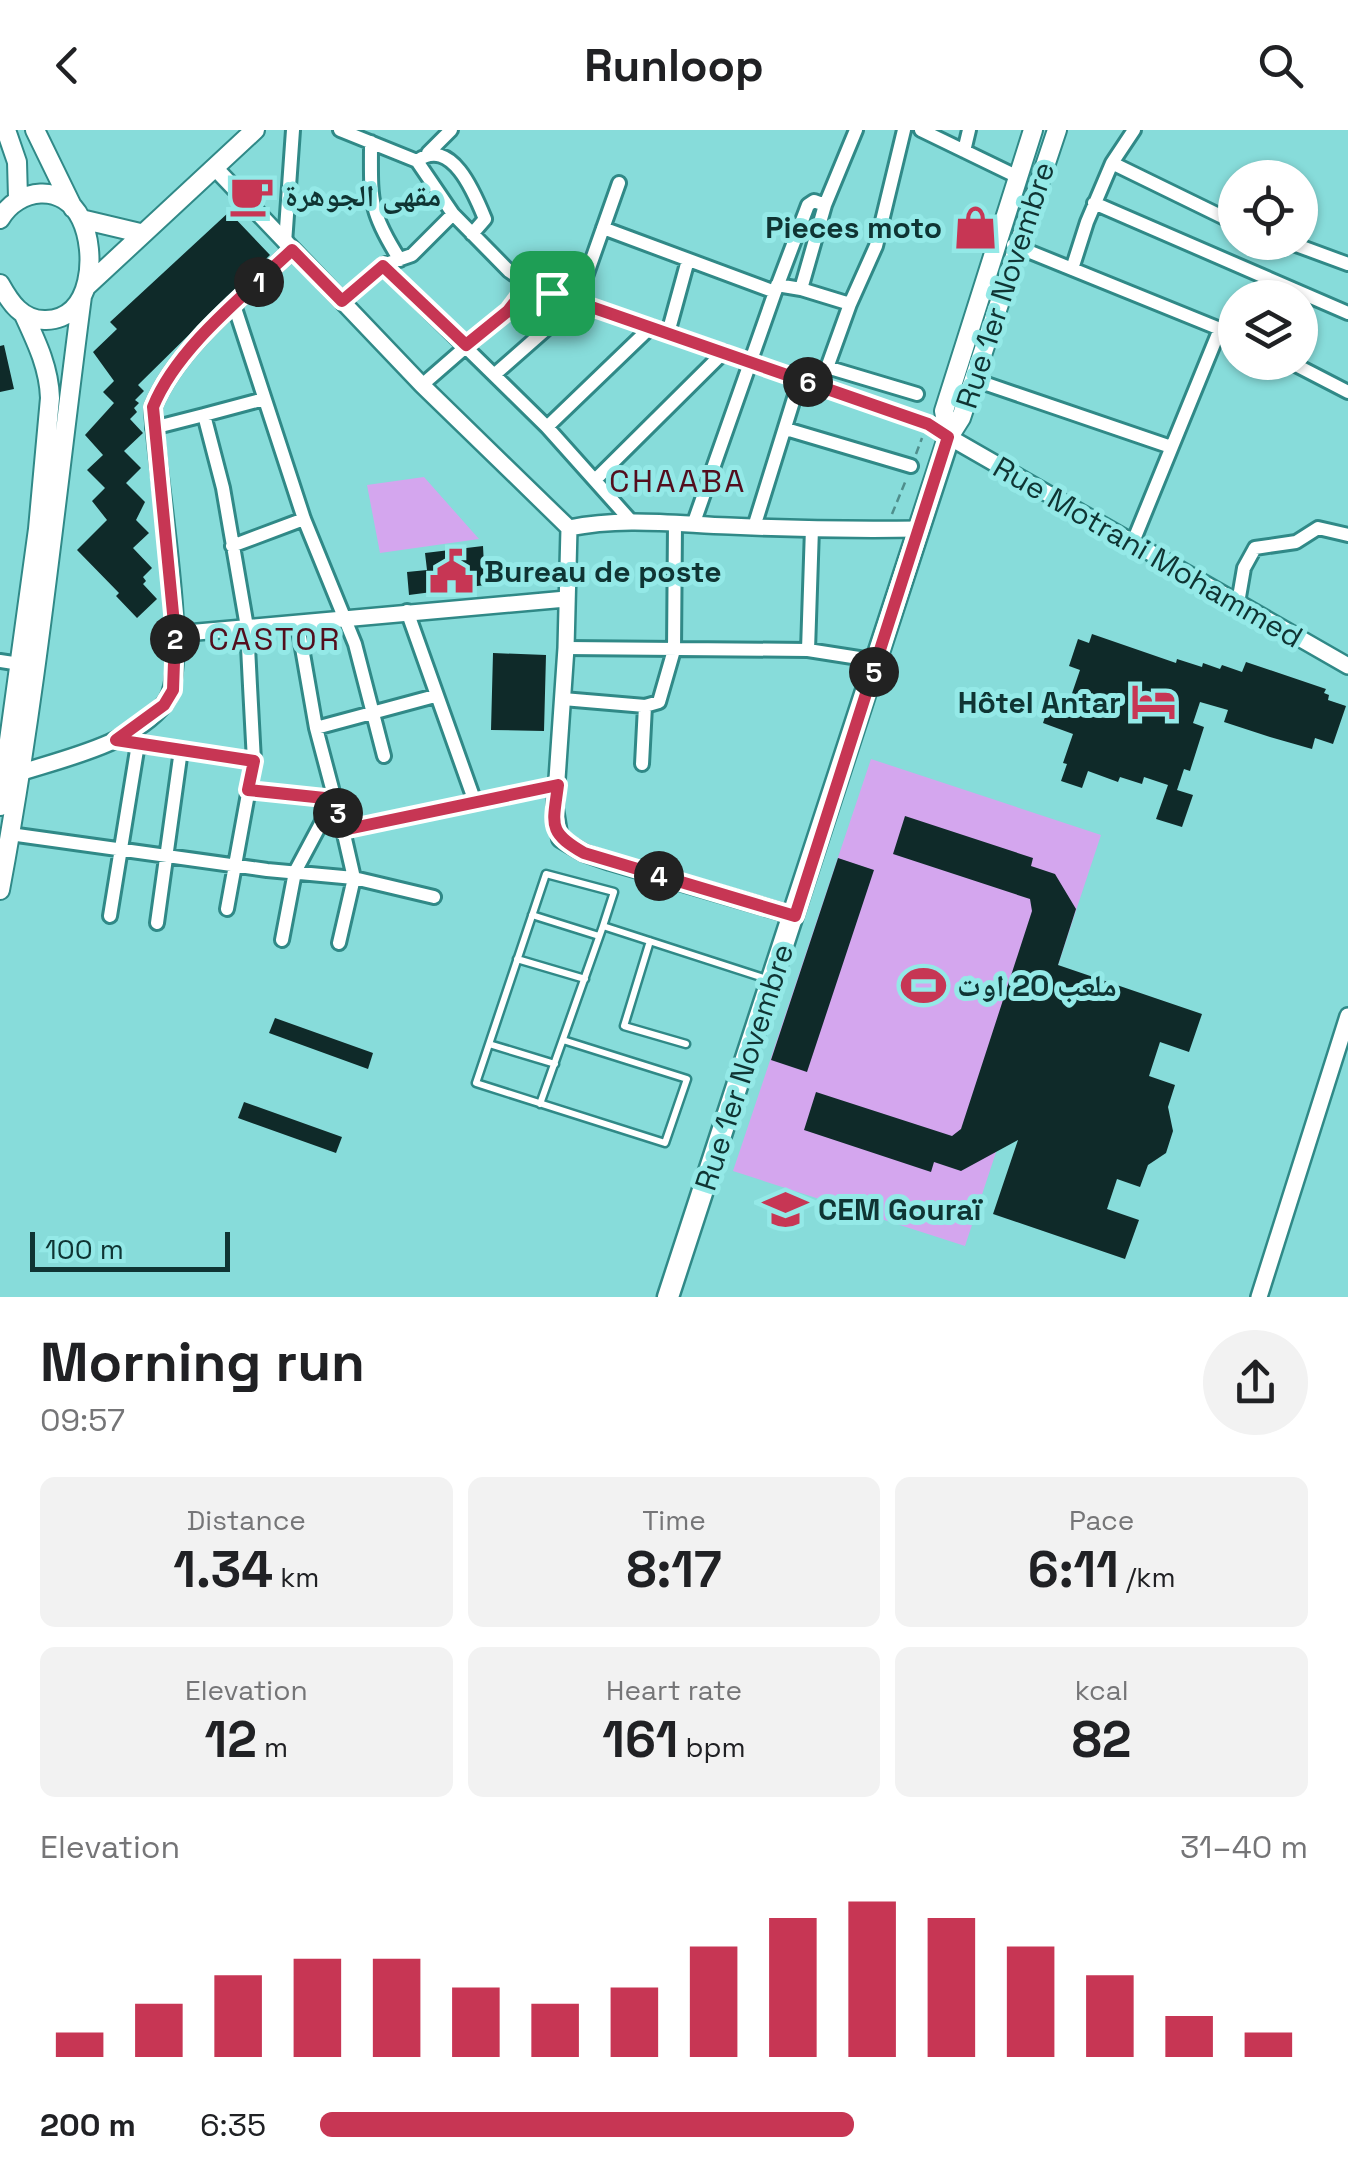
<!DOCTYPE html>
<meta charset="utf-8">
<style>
:root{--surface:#fff;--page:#f2f2f2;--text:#202124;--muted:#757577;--accent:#c73654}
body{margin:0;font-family:"Space Grotesk","Noto Naskh Arabic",sans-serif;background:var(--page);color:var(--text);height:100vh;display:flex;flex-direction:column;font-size:38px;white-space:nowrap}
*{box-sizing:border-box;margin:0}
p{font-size:32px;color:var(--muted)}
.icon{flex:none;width:55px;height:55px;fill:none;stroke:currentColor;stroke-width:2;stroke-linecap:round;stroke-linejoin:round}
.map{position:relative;height:1167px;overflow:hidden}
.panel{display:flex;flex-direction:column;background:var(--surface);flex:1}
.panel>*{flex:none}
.controls{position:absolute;left:1218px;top:30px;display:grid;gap:20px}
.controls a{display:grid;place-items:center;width:100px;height:100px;border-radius:50%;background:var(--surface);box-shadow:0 2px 8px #0004;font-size:50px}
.scale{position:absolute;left:30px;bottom:25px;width:200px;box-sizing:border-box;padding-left:10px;border:5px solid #0f3433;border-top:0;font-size:28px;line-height:35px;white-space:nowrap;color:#0f3433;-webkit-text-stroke:8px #94e9e7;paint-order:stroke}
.pin{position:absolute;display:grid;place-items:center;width:85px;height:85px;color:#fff;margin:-42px;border-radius:20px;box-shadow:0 5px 15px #0006}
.km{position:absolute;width:50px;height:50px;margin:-25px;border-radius:50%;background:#222;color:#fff;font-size:28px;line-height:50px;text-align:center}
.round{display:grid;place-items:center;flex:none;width:105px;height:105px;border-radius:52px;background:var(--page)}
.summary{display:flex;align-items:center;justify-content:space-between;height:170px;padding:0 40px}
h1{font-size:55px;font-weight:800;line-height:75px}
.figures{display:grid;grid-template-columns:repeat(3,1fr);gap:15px;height:170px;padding:10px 40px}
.figures div{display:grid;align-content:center;border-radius:15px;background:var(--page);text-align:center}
.figures b{font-size:50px;font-weight:800}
.figures small{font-size:28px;font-weight:400}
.figures p{font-size:28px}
.chart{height:280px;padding:20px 40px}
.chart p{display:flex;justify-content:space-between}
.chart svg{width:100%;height:180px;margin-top:10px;stroke:var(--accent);stroke-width:6}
ul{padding:0 40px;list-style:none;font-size:32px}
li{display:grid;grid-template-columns:160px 120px 1fr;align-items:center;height:75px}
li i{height:25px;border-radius:12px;background:var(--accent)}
header{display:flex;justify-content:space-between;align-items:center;height:130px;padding:0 40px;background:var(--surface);font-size:45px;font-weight:800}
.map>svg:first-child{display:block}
</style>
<header><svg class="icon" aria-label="back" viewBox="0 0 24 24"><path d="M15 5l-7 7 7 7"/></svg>Runloop<svg class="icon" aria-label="search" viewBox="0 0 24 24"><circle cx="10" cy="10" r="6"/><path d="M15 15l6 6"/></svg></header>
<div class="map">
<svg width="1348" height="1167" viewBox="0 0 1348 1167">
<rect width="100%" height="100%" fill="#87dcda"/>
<path fill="#d4a6ee" d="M424 347 479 409 380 423 367 355Z
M871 629 1101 705 965 1116 733 1041Z"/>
<path fill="#0f2a29" d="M229 82 270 125 138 255 144 261 135 270 139 273 134 278 137 282 130 289 143 303 124 321 141 338 126 353 145 372 136 390 149 403 133 418 152 438 143 447 146 451 143 454 157 469 137 488 116 466 119 463 77 420 107 390 92 371 105 358 87 340 103 325 85 305 114 273 103 262 114 251 93 222 117 199 110 192Z
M4 215 14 259 0 262V216Z
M483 416 485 455 409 465 407 442 427 440 425 423Z
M1092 504 1176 533 1177 529 1202 537 1203 533 1220 539 1222 535 1242 542 1246 532 1326 559 1324 563 1329 565 1328 570 1346 576 1333 614 1315 608 1312 619 1270 607 1224 592 1228 580 1200 572 1193 593 1204 597 1190 641 1184 639 1177 660 1193 665 1182 697 1156 689 1168 655 1144 647 1142 654 1120 647 1118 652 1088 641 1082 658 1061 651 1067 634 1063 633 1073 604 1043 593 1051 569 1068 575 1080 540 1069 536 1078 509 1089 513Z
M493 523 546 525 544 601 491 600Z
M905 686 1033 728 1031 736 1055 744 1076 779 1058 835 1202 884 1189 922 1160 912 1149 946 1175 955 1168 977 1173 1001 1166 1023 1148 1035 1140 1057 1117 1049 1107 1079 1139 1090 1125 1129 993 1084 1018 1010 961 1041 934 1032 931 1042 804 1000 816 962 952 1006 961 999 1032 781 1030 769 893 724Z
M838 728 874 740 807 942 771 930Z
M275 888 373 923 368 939 269 903Z
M244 972 342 1007 336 1023 238 988Z"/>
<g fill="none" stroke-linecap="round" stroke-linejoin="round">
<defs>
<path id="service" d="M532 785 599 806
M650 811 624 896 686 914
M517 829 585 849
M563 910 687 949 665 1013 476 953 546 744 614 762 603 796 767 849
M489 914 555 934
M540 974 603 796"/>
<path id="minor" d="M340 0 417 31 453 84 509 141 529 155 928 294 949 307
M921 0 1018 47
M1134 0 1112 33 1235 93
M371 12C371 69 368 80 400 130
M964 21 969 0
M428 23 451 0
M417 31C451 6 474 62 485 89L472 104
M1094 73 1348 183
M603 98 775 162 808 75 814 71 825 75
M1288 112 1348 134
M285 113 293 0
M1013 115 1220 199 1133 412
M383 136 547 297 631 391
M1072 139 1087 92 1112 33
M777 155 801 159 825 75 856 0
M801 159 850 174 876 116 904 0
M342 171 386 134 412 125 453 84
M850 174 828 235 830 238 917 264
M234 175 304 389 355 514 384 626
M668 203 688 130
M1290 232 1348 262
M494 245 577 172 619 53
M972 249 1171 317
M422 255 507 181 529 155
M204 285 264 269
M547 297 651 197
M153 298 204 285 223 358 247 497 250 556 254 631 227 779
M786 299 911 336
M596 349 724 222
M693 395 775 162
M754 397 800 249
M232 416 304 389
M1238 473 1244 438 1255 418 1296 412 1318 398 1348 405
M407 481 475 672
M298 495 316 598 343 700 557 655
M566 518 808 520 878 531
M808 520 812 398
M0 531 20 534
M563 569 645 576 659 572 674 520 675 394
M316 598 435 566
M133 613 254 631
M642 634 645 576
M248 660 334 669 295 742 282 810
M10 704 267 740 354 748 343 700
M110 786 138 614
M157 793 181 620
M339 813 354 748 434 767"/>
<path id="tertiary" d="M215 38 422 255 569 398C623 387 675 394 729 396 793 399 857 400 921 399
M949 307 1348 536
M569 398 566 518 555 678 560 709 584 723 610 732 795 786
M175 504 566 469
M13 642H22C67 628 136 612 165 573 194 535 154 334 153 277 177 217 246 164 292 120
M1259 1167 1348 886"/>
<path id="secondary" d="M6 0 17 32 18 68
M35 0 73 78
M0 89C18 58 63 52 81 89 97 122 93 189 46 190 22 191 10 172 0 154
M81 89 140 103
M87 156 255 0
M949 307 961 288 1057 0
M949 307 944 281 1033 0
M0 676 38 399 50 268C49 238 37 213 24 185
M0 760C37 563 56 364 82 166"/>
<path id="primary" d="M668 1167 949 307"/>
</defs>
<use href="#service" stroke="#308987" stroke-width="11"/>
<use href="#minor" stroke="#308987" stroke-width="18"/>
<use href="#tertiary" stroke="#308987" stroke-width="20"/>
<use href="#secondary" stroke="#308987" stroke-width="22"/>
<use href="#primary" stroke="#308987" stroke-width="25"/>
<path stroke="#4f8e8c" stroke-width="2.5" stroke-dasharray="8 5" stroke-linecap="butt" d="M916 324 922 308
M892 384 906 350"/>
<use href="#service" stroke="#fff" stroke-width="6"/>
<use href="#minor" stroke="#fff" stroke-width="12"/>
<use href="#tertiary" stroke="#fff" stroke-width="15"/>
<use href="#secondary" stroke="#fff" stroke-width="18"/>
<use href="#primary" stroke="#fff" stroke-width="20"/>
</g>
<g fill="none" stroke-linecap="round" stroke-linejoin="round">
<defs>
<path id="route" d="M292 120 342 171 383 136 466 215 508 181 528 155 928 294 948 307 795 786 584 723C547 702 553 695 558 655L343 700 334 669 248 660 254 631 116 610 164 575 173 560 175 504 153 277C177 217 246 164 292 120Z"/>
</defs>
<use href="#route" stroke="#fff" stroke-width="20"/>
<use href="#route" stroke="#c73654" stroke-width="12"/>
</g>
<defs>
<symbol id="cafe-bare" viewBox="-9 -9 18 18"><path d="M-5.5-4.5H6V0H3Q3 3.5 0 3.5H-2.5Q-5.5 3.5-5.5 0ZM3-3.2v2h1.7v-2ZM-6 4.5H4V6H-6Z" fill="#c73654" stroke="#94e9e7" stroke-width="2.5" paint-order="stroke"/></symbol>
<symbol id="shop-bare" viewBox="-9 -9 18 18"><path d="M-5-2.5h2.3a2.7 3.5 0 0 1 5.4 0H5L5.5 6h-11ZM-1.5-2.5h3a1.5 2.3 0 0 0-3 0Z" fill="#c73654" stroke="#94e9e7" stroke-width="2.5" paint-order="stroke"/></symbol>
<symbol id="civic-bare" viewBox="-9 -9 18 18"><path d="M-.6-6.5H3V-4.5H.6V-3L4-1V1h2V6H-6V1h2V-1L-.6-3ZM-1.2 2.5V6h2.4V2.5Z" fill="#c73654" stroke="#94e9e7" stroke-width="2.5" paint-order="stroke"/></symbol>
<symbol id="hotel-bare" viewBox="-9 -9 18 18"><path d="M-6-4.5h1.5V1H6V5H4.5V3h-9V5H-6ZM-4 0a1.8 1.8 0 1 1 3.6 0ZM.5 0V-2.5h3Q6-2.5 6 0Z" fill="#c73654" stroke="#94e9e7" stroke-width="2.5" paint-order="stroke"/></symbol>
<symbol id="stadium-bare" viewBox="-9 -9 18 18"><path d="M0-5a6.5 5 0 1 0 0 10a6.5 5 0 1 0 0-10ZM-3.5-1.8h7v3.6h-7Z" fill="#c73654" stroke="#94e9e7" stroke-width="2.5" paint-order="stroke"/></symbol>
<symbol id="school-bare" viewBox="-9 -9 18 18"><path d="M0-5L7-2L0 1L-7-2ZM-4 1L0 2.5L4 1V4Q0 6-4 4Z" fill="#c73654" stroke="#94e9e7" stroke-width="2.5" paint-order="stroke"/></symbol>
</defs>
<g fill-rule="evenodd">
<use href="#cafe-bare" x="220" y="34" width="63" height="63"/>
<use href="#shop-bare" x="944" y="66" width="63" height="63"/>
<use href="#civic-bare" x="420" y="410" width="63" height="63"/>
<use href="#hotel-bare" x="1122" y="540" width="63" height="63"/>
<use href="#stadium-bare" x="892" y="824" width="63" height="63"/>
<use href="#school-bare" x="754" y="1048" width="63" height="63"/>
</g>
<g text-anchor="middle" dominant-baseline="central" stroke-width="10" stroke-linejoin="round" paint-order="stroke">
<g font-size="30" font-weight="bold" fill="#0f3433" stroke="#94e9e7" text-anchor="start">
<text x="285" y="65">مقهى الجوهرة</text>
<text x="942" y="97" text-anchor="end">Pieces moto</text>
<text x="484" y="441">Bureau de poste</text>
<text x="1121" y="572" text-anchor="end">Hôtel Antar</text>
<text x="957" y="855">ملعب 20 اوت</text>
<text x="818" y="1079">CEM Gouraï</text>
</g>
<g font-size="30" fill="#0f3433" stroke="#94e9e7">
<text transform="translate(1005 155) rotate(-72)">Rue 1er Novembre</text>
<text transform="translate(1148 422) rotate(30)">Rue Motrani Mohammed</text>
<text transform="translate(744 937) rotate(-72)">Rue 1er Novembre</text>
</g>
<g font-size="32" letter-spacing="2.5" fill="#530e1d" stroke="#94e9e7">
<text x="678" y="351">CHAABA</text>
<text x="275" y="509">CASTOR</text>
</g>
</g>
</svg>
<div class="controls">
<a><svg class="icon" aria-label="locate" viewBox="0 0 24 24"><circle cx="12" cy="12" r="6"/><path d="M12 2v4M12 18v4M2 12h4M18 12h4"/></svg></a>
<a><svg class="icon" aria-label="layers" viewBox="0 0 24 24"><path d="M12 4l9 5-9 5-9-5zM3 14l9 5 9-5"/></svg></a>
</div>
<div class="scale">100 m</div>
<div class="pin" style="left:552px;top:163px;background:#1e9e55"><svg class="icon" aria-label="arrive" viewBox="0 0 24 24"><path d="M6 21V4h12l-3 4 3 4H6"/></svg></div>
<b class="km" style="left:259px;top:152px">1</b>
<b class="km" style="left:175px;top:509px">2</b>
<b class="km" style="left:338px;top:683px">3</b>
<b class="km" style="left:659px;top:746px">4</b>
<b class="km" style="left:874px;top:542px">5</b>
<b class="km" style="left:808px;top:252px">6</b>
</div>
<section class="panel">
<div class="summary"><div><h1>Morning run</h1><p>09:57</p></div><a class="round"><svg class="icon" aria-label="share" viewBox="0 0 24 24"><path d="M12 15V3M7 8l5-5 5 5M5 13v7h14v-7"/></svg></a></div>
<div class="figures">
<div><p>Distance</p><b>1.34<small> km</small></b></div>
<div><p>Time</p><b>8:17</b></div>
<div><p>Pace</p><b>6:11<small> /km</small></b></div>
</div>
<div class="figures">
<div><p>Elevation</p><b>12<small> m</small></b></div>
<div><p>Heart rate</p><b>161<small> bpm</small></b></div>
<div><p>kcal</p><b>82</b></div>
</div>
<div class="chart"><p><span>Elevation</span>31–40 m</p>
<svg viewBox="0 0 160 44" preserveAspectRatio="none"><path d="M5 44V38M15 44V31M25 44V24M35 44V20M45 44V20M55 44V27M65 44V31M75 44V27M85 44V17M95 44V10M105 44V6M115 44V10M125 44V17M135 44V24M145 44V34M155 44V38"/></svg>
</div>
<ul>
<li><b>200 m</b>6:35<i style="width:54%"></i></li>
</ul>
</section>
